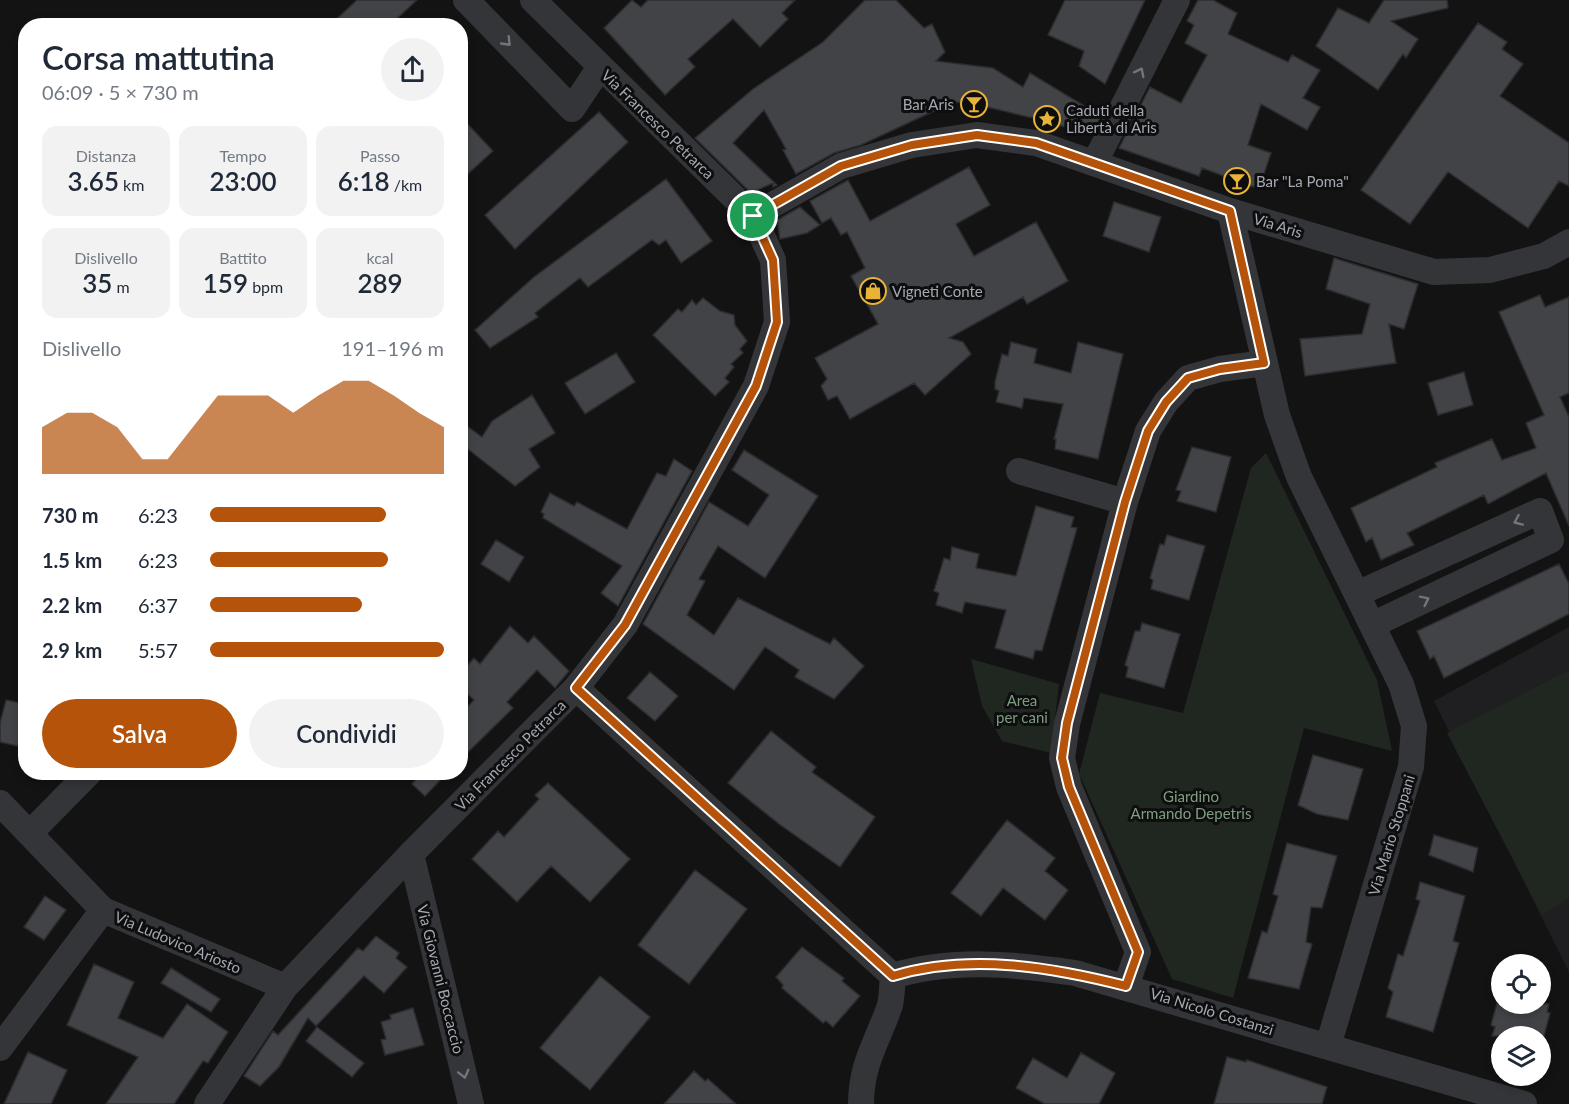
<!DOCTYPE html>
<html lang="it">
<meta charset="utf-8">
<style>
:root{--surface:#fff;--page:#f2f2f3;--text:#1f2937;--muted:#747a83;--accent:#b45309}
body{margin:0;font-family:Lato,sans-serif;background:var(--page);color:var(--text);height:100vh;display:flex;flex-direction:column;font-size:22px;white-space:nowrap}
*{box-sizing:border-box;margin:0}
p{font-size:20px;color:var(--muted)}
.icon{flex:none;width:33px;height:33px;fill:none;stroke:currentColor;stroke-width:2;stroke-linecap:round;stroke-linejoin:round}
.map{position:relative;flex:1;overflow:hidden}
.details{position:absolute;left:18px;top:18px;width:450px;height:762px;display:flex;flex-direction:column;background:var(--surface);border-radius:24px;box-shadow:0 3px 9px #0003}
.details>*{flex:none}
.controls{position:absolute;left:1491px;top:954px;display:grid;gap:12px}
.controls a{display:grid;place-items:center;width:60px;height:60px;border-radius:50%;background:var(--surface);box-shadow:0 3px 9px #0003;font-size:30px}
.pin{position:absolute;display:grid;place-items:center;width:51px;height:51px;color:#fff;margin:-26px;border:3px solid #fff;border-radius:50%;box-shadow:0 2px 6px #0007}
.round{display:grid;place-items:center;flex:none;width:63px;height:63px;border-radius:32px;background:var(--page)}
.headline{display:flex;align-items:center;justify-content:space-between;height:102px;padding:0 24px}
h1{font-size:33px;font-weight:600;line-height:45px}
.figures{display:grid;grid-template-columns:repeat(3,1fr);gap:9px;height:102px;padding:6px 24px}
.figures div{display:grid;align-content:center;border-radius:15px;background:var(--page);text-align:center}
.figures b{font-size:26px;font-weight:600}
.figures small{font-size:16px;font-weight:400}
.figures p{font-size:16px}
.chart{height:168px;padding:12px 24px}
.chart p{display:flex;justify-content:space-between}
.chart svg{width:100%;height:108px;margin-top:6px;fill:var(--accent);opacity:.7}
.action{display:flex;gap:12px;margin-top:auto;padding:12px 24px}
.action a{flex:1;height:69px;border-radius:36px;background:var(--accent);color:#fff;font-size:24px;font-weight:600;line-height:69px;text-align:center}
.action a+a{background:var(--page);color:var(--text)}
ul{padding:0 24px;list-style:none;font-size:20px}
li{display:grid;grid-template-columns:96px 72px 1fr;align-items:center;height:45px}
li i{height:15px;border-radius:8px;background:var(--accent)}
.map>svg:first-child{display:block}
</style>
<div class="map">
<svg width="1569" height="1104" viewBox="0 0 1569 1104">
<rect width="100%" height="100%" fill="#131314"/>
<path fill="#1f1f21" d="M1569 627V972L1434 701Z"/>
<path fill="#1f2720" d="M1266 453 1377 680 1392 751 1304 728 1233 998 1172 979 1079 774 1100 693 1183 713 1251 468Z
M971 659 1059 684 1051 753 1002 741 982 706Z
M1569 670V898L1542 915 1447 733Z"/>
<path fill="#424347" stroke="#2d2d30" stroke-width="1.5" d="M357 0H417L389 26H329Z
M632 0 641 7 648 0H795L782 13 788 19 760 47 733 19 688 59 695 67 665 95 604 28Z
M865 0H896L924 28 932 24 945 52 936 61 993 68 1023 87 1030 73 1101 116 1092 135 1058 125 1059 120 1028 117 975 104 953 102 861 145 834 153 796 174 783 150 786 149 764 110 733 143 777 185 773 187V183L751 193 695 138 753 89 823 42Z
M1065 0H1145L1105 84 1079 66 1084 51 1048 35Z
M1198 0H1213L1237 13 1228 34 1288 62 1292 55 1320 70 1303 98 1320 107 1307 130 1261 104 1248 145 1271 153 1259 189 1202 168 1199 176 1119 148 1150 87 1181 103 1207 55 1185 43 1194 25 1187 21Z
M1384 0H1447L1448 8 1391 21 1418 39 1406 58 1403 54 1378 90 1316 46 1338 8 1369 23Z
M1478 23 1507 42 1502 49 1523 64 1500 96 1569 143V186L1559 181 1528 228 1448 172 1410 224 1361 190Z
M599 112 628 142 515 249 485 215Z
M460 116 493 151 460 181Z
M969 167 990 205 956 224 974 256 1036 222 1068 281 1027 304 1023 297 949 338 963 342 971 354 925 395 914 383 850 419 837 396 828 400 821 386 827 379 815 358 878 324 851 276 865 268 847 232 841 235 831 218 822 223 810 201 848 180 870 221Z
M666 179 712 241 681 263 666 240 659 245 652 240 588 287 580 278 535 313 538 317 490 348 475 330 534 277Z
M1114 202 1161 217 1149 252 1103 236Z
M800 207 820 225 807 233 780 239 777 220Z
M1334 258 1418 284 1404 329 1389 324 1396 363 1305 376 1300 339 1362 334 1370 304 1326 289Z
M1540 295 1545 307 1569 297V393L1560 397 1569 417V526L1546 473 1488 504 1484 495 1407 533 1414 545 1381 560 1372 538 1366 542 1351 508 1437 467 1435 463 1492 439 1502 460 1536 448 1526 423 1544 415 1499 312Z
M703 298 720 311 734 315 735 325 747 341 740 349 743 353 731 364 734 367 725 378 729 382 715 396 653 335 678 309 682 312 692 300 696 305Z
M1011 342 1037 349 1034 363 1071 373 1078 342 1123 354 1098 459 1055 449 1056 439H1054L1063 404 1024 398 1022 408 996 402 999 391 995 389V382L1002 354 1008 356Z
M616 353 635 382 585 414 565 383Z
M1464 372 1473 405 1438 415 1428 383Z
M532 395 555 433 529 449 540 467 515 486 460 443V421L482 437 492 421Z
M1192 447 1231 457 1216 512 1177 501 1181 491 1176 490Z
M744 450 818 496 765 578 718 546 699 579 705 581 687 615 714 635 738 598 830 644 834 638 864 666 834 699 795 677 799 670 765 647 734 690 643 624 709 502 748 526 769 495 732 470Z
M674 459 692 471 618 606 601 593 622 566 543 518 544 514 541 512 550 493 574 506 577 502 627 529 657 473 666 476Z
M1036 506 1074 517 1071 527 1077 528 1042 651 1035 650 1033 659 995 648 1006 610 965 602 962 613 936 605 939 593 934 591 944 558 950 560 952 547 979 554 976 568 1016 576Z
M1167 535 1205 546 1189 600 1151 589 1153 580 1150 578 1160 544 1164 545Z
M496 540 524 557 509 582 481 564Z
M1559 564 1569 584V614L1444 678 1434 656 1430 659 1417 631Z
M1142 623 1180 634 1164 688 1126 677 1128 667 1125 665 1135 631H1140Z
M510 626 528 643 534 636 569 671 555 688 537 670 507 702 513 708 460 760V714L474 700 460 687V674L474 658 480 664Z
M650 672 678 696 655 721 627 698Z
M6 700 26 704V748L0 742V723Z
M771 731 816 767 812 772 875 817 840 867 779 824 728 783Z
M1313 755 1363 769 1348 820 1317 814 1298 805Z
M422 772H448L425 796 412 784Z
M548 783 630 859 590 902 551 866 517 902 472 859 498 831 504 837 539 799 535 795Z
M1007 820 1055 858 1045 871 1068 890 1045 920 1003 888 981 916 951 893Z
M1434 835 1478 848 1473 872 1429 855Z
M1287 843 1337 856 1322 908 1311 907 1306 942 1312 944 1299 989 1248 978 1262 931 1267 933 1278 896 1273 894Z
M695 870 747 909 689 984 638 945Z
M1420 882 1465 896 1453 941 1459 943 1433 1032 1386 1017 1393 992 1388 988 1398 954 1403 956 1420 901 1416 899Z
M45 896 66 910 44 940 24 927Z
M376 936 399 953 396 958 407 967 384 993 364 976 316 1026 308 1018 279 1067 260 1086 244 1076 273 1031 278 1035 358 948 363 951Z
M802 947 844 978 842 981 860 996 833 1027 826 1021 823 1023 782 988 783 985 776 977Z
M94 964 134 982 118 1018 163 1038 187 1004 228 1032 208 1063 203 1061 174 1104H106L138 1057 67 1025Z
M171 968 220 999 211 1012 161 983Z
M600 976 650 1017 590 1090 540 1048Z
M1497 1003 1549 1004 1547 1012 1550 1013 1544 1036H1492L1495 1027 1491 1025Z
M413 1008 424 1045 385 1055 381 1040 386 1039 381 1022 391 1019 390 1015Z
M317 1027 364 1063 352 1077 306 1041Z
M28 1052 67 1070 51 1104H4Z
M1081 1053 1115 1073 1099 1104H1045L1016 1088 1033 1058 1067 1078Z
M1227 1057 1246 1062 1247 1060 1327 1087 1322 1104H1214Z
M694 1071 705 1081 708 1079 736 1104H664Z"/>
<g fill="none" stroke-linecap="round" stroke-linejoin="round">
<path stroke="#343539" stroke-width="26" d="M466 0 572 109 600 67
M1095 162 1177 0
M1230 211 1277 415 1299 477 1401 684 1414 726 1411 767 1328 1046
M753 216 841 166 912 145 977 135 1036 143 1230 211 1434 272 1490 270 1544 256 1569 242
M1019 471 1125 502
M1357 594 1540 511 1551 540 1372 625
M576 688 893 976C892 985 892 996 890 1005 878 1041 861 1063 861 1104
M0 803 103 910 285 987
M30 833 90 772
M411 854 471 1104
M893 976C952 958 1015 964 1075 973L1524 1104
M1126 986 1138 952 1069 787 1062 758 1067 724 1125 502 1148 431 1166 402 1188 378 1220 369 1265 363
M0 1048 103 910
M207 1104 285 987 411 854 576 688 625 625 756 386 777 322 773 260 753 216 533 0"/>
</g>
<defs><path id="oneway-chevron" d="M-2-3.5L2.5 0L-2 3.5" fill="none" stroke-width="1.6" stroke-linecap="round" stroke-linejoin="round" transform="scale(1.5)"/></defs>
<g stroke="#72757d">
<use href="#oneway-chevron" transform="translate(507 42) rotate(46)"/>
<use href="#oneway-chevron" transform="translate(1140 72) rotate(-63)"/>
<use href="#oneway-chevron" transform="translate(1518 521) rotate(156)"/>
<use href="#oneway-chevron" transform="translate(1425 600) rotate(-26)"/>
<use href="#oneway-chevron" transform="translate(464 1074) rotate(76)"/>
</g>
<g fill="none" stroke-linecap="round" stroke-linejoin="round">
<defs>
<path id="route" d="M977 135 1036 143 1230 211 1264 363 1220 369 1188 378 1166 402 1148 431 1125 502 1067 723 1062 758 1069 787 1138 952 1126 986C1051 967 969 953 893 976L576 688 625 625 756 386 777 322 773 260 753 216 841 166 912 145Z"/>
</defs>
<use href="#route" stroke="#fff" stroke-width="12"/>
<use href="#route" stroke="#b45309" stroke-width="8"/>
</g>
<defs>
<symbol id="bar-ring" viewBox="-11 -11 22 22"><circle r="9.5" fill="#0e0e0f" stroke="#e8b337" stroke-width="1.5"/><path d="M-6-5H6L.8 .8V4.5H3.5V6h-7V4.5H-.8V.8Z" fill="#e8b337"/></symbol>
<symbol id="sight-ring" viewBox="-11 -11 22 22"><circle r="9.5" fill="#0e0e0f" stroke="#e8b337" stroke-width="1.5"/><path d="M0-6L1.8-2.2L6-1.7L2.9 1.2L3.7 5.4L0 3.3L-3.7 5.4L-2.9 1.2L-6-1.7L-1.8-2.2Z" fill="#e8b337"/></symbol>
<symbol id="shop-ring" viewBox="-11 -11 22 22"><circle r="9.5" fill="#0e0e0f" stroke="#e8b337" stroke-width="1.5"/><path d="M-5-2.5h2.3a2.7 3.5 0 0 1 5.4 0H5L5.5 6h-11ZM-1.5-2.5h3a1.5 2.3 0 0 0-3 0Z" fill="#e8b337"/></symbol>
</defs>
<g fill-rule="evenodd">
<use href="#bar-ring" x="959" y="89" width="30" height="30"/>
<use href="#sight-ring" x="1032" y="104" width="30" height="30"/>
<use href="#bar-ring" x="1222" y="166" width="30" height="30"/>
<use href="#shop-ring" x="858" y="276" width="30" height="30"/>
</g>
<g text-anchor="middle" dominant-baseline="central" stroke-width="6" stroke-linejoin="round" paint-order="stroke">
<g font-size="15" fill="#a5a9b4" stroke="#0e0e0f" text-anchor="start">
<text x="954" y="104" text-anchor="end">Bar Aris</text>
<text x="1066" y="110">Caduti della<tspan x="1066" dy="17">Libertà di Aris</tspan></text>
<text x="1256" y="181">Bar "La Poma"</text>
<text x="892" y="291">Vigneti Conte</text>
</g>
<g font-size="15" fill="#a5a9b4" stroke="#0e0e0f">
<text transform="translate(658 124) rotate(44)">Via Francesco Petrarca</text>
<text transform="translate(1278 225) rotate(17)">Via Aris</text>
<text transform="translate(510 755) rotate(-45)">Via Francesco Petrarca</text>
<text transform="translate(1391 835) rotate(-73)">Via Mario Stoppani</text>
<text transform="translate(178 942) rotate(23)">Via Ludovico Ariosto</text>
<text transform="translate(441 979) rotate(76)">Via Giovanni Boccaccio</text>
<text transform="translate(1212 1011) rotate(17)">Via Nicolò Costanzi</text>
</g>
<g font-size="15" fill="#7d9e80" stroke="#0e0e0f">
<text x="1022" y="700">Area<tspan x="1022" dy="17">per cani</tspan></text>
<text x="1191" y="796">Giardino<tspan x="1191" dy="17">Armando Depetris</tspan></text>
</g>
</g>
</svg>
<div class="controls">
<a><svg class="icon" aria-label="locate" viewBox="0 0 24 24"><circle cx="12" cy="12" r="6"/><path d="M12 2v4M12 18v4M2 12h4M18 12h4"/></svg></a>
<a><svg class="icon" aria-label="layers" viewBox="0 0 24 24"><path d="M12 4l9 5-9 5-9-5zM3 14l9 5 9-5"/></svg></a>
</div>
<div class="pin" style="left:753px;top:216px;background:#1e9e55"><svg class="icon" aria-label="arrive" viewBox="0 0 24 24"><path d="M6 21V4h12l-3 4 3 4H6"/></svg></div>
<section class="details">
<div class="headline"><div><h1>Corsa mattutina</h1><p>06:09 · 5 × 730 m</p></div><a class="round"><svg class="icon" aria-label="share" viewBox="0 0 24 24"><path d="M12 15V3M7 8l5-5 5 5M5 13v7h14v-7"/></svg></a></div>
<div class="figures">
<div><p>Distanza</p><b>3.65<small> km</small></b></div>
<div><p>Tempo</p><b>23:00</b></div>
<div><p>Passo</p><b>6:18<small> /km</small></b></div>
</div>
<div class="figures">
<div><p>Dislivello</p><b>35<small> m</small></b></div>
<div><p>Battito</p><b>159<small> bpm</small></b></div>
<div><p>kcal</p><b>289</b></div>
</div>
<div class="chart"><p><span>Dislivello</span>191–196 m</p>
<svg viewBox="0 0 160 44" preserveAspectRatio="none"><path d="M0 44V25L10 19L20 19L30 25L40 38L50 38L60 25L70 12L80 12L90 12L100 19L110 12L120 6L130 6L140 12L150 19L160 25V44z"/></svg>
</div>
<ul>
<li><b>730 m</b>6:23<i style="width:75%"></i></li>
<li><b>1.5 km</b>6:23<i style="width:76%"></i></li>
<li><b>2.2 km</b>6:37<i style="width:65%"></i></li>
<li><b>2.9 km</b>5:57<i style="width:100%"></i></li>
</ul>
<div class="action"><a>Salva</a><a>Condividi</a></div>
</section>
</div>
